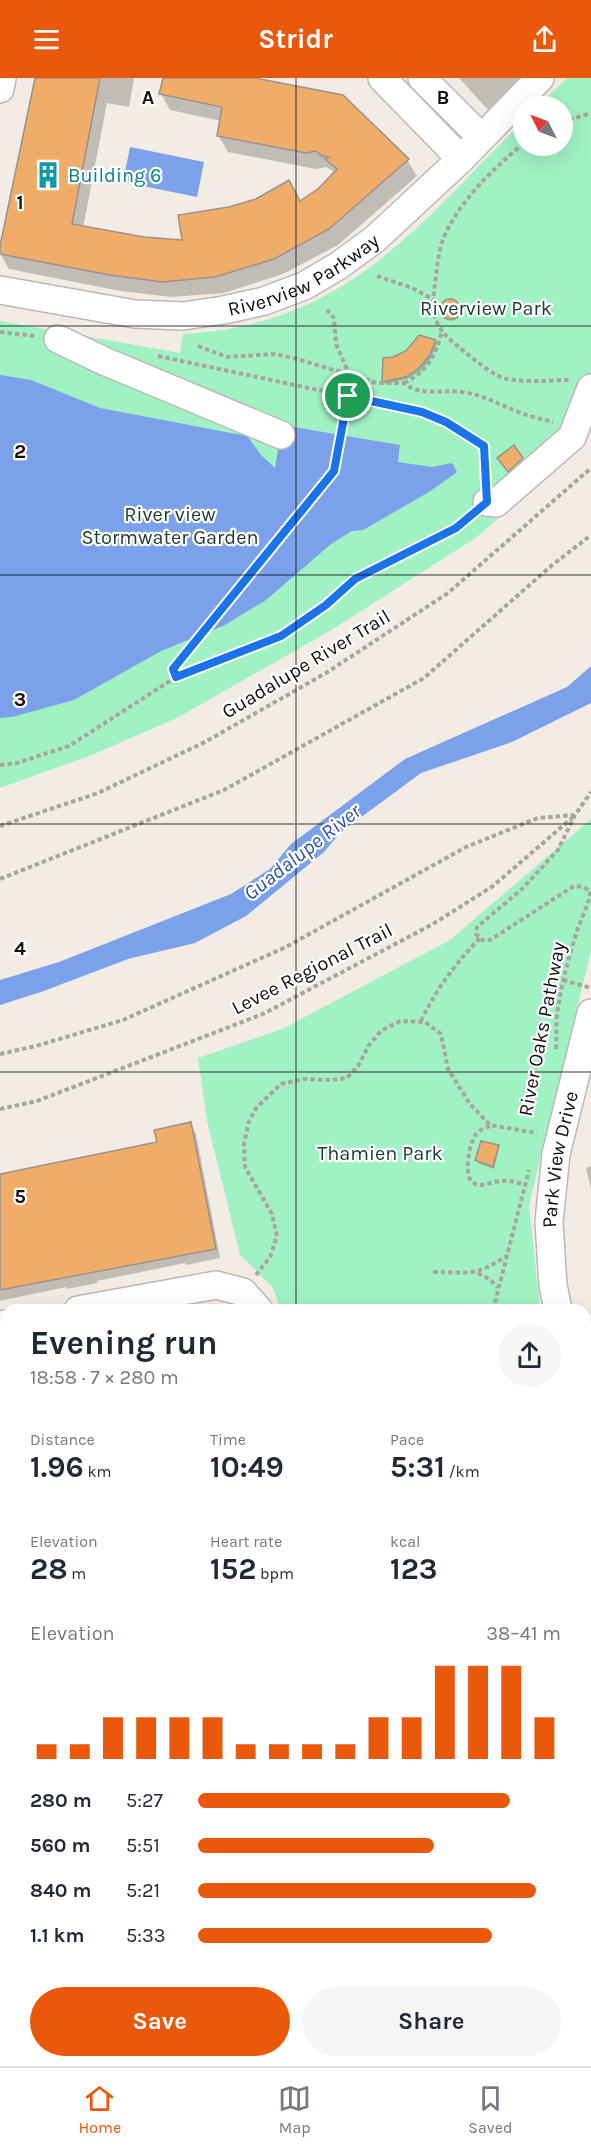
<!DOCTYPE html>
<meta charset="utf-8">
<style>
:root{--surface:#fff;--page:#f6f6f7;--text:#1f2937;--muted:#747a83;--line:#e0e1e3;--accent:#ea580c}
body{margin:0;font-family:Karla,sans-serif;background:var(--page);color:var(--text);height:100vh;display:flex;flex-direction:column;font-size:22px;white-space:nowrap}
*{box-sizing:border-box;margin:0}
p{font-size:20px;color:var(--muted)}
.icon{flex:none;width:33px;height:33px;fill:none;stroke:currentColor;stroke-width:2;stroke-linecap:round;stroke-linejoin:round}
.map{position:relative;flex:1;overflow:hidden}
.sheet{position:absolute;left:0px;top:1226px;width:591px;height:764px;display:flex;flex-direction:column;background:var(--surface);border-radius:18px 18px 0 0;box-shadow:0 6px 24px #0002}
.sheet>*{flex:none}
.needle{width:39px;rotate:312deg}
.tools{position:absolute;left:513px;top:18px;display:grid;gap:12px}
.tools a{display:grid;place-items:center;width:60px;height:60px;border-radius:50%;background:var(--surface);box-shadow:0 6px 24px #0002;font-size:30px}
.pin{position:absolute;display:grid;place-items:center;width:51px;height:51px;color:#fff;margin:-26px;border:3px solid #fff;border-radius:50%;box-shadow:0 2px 6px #0007}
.round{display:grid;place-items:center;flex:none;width:63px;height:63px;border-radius:32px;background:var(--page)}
.overview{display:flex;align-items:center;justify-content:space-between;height:102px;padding:0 30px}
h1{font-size:33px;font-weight:700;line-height:45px}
.metrics{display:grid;grid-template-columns:repeat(3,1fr);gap:9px;height:102px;padding:6px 30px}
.metrics div{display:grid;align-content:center}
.metrics b{font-size:30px;font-weight:700}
.metrics small{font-size:16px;font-weight:400}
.metrics p{font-size:16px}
.chart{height:168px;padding:12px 30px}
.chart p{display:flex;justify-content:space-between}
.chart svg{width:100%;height:108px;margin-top:6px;stroke:var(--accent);stroke-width:6}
.primary-button{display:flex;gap:12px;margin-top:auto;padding:12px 30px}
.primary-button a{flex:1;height:69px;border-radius:36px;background:var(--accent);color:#fff;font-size:24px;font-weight:700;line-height:69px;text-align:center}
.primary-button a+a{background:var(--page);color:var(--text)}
ul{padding:0 30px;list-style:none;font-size:20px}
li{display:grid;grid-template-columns:96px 72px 1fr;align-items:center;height:45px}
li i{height:15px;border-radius:8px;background:var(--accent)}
header{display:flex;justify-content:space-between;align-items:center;height:78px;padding:0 30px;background:var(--accent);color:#fff;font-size:27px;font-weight:700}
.menu{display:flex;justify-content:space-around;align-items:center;height:84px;border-top:2px solid var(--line);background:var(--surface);font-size:16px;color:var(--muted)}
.menu a{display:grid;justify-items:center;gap:3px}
.menu .current{color:var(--accent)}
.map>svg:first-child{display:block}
</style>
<header><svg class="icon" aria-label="menu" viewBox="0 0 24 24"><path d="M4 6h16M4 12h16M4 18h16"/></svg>Stridr<svg class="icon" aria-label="share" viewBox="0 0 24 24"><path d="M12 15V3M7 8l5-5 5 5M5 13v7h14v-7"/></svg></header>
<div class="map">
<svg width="591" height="1988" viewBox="0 0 591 1988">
<rect width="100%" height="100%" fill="#f3ece5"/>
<path fill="#a1f2c3" d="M567 0H591V326L513 427 477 459 333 551 179 639 92 677 0 710V243L180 275 183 256C346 247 417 149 523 43L524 68H562V28H538Z
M591 741V873L529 1127 540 1231H280L273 1210 240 1177 207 1043 198 980 282 951 450 862Z"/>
<path fill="#7aa1e9" d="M130 69 204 84 197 119 123 104Z
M0 297 31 302 100 330 247 358 262 378 275 390 282 347 400 367 398 384 432 389 452 385 457 394 429 414 363 452 352 453 331 466 266 522 225 547 161 573 74 622 12 639 0 640Z
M591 588V625L512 664 421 695 341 754 324 774 246 838 195 865 128 881 41 914 0 927V902L59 884 231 816 270 791 291 766 405 681 567 609Z"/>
<path fill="#0003" d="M36 0H134L129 29 107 25 83 150 144 160 184 164 300 125 320 111 336 95 326 89 316 91 228 74 218 57 221 43 170 32 161 16 164 0H247L407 82 417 98 338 167 283 196 224 215 172 219 120 213 9 191 0 175Z
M459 0H519L488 32Z
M441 233a10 10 0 1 1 20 0a10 10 0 1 1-20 0Z
M435 264 437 266 431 280 421 293 407 301 385 306 383 304Z
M190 1046 196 1056 220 1180 186 1187 185 1185 97 1203 98 1205 67 1211 66 1209 0 1223V1096L159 1065Z
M498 1068 499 1071 494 1091 478 1085 476 1082Z
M591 1088V1111L586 1090Z
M6 1278V1377L0 1378V1279Z
M6 1499V1585L0 1586V1500Z
M585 1567 591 1598V1619L585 1620Z
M0 1810 6 1834V1968L0 1970Z
M591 1869V1977L585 1981V1875Z
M582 1983 574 1988H366L365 1984Z"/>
<path fill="#efad69" stroke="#99928c" stroke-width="1.5" d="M35 0H100L72 146 144 159 182 162 178 137 229 129 256 121 289 102 300 123 319 110 337 91 325 81 329 79 322 78 316 73 306 75 217 58 222 29 159 16 163 0H255L343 17 409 81 329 151 274 181 215 199 162 204 110 197 0 176V168Z
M440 231a10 10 0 1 1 20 0a10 10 0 1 1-20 0Z
M419 257 436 262 430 277 419 290 406 299 382 304 383 280 393 279 406 273Z
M514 367 523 380 508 394 497 380Z
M191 1044 216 1171 0 1212V1096L157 1064 154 1052Z
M481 1063 499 1067 493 1089 475 1082Z"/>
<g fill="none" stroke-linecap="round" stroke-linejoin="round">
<defs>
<g id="minor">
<path d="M382 0 461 81"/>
<path d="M422 0 481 59"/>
<path d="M0 11 2 0"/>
<path id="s1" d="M0 212 135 236 183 238 224 232 264 223 304 208 338 188 375 161 461 81 540 0"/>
<path d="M58 261 104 283 281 357"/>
<path d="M487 424 496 425 572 359 591 310"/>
<path d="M78 1232 216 1207 243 1214 259 1232"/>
<path id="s2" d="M558 1232 553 1207 549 1144 556 1076 591 935"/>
<path d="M0 1247 6 1246"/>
<path d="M585 1358 591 1389"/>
<path d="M0 1615 6 1614"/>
<path d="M585 1678 591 1680"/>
<path d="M0 1763 6 1783"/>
<path d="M585 1803 591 1790"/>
<path d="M328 1983 329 1988"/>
<path d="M135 1988 162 1983"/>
<path d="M586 1988 591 1984"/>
</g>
<path id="major" d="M585 1295 591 1294
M585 1340 591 1339
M0 1410 6 1409
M0 1456 6 1454"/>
</defs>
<use href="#minor" stroke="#bfb8b2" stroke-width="30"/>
<use href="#major" stroke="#bfb8b2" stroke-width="36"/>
<path stroke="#a9a49e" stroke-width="4" stroke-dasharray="4.5 3" stroke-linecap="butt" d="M562 44 591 35
M524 65C492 92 461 121 444 159 439 171 437 187 436 199 430 238 432 249 465 274 475 282 495 299 507 301 528 305 550 302 571 302
M377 198 412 210 433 221
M0 254 35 258
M198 268 227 279 275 276 297 281 377 305H404C420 319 444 311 463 314 486 318 500 327 521 335 531 339 542 341 553 344
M158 278 422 334 446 344 484 368 486 401
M404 305C427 294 436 277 442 253
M176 599 173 591 334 393 347 318 349 296 336 266 334 240 327 232
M0 687 17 685 69 668 176 599 281 558 326 527 355 501 456 450 469 439
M0 748 98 715 205 664 326 595 448 515 591 390
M0 801 224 712 424 600 551 488 591 457
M563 902 591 910
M421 943C436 911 456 885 480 860
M556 971C557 959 556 949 557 938 560 910 568 883 576 856 579 845 591 822 590 813L583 809 574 808 490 862H482L476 856 477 849 522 811 558 772 575 737 591 714
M0 976 36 968 123 942 286 869 466 769 538 740 574 737
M0 1031 37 1023 263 936 433 846 493 808 572 740
M490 1048C477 1052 474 1057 470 1070 468 1081 463 1105 479 1107 486 1107 495 1103 502 1103 510 1102 518 1105 525 1107
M433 1194C468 1194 476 1199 506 1178
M478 1195 489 1201 498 1209
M256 1197 270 1179 277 1158 272 1136 245 1089 244 1066 249 1043 257 1029 281 1006 304 1001 332 1002 347 1000 358 988 369 967 381 953 400 943 425 944 441 956 448 991 470 1026 490 1047 537 1055
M493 1232 529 1092
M585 1502 591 1501"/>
<use href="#minor" stroke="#fff" stroke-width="27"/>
<use href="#major" stroke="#fff" stroke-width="33"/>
</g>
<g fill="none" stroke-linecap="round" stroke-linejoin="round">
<defs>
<path id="route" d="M348 318 422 334 446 344 484 368 487 424 456 450 355 501 326 527 281 558 176 599 173 591 334 393Z"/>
</defs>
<use href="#route" stroke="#fff" stroke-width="12"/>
<use href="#route" stroke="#1a73e8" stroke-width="8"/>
</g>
<path fill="none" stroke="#12100e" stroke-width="1.5" stroke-opacity="0.55" d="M296 0V1232M0 248H591M0 497H591M0 746H591M0 994H591M0 1242H6M585 1242H591M0 1491H6M585 1491H591M0 1739H6M585 1739H591M296 1983V1988"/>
<defs>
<symbol id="building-bare" viewBox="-9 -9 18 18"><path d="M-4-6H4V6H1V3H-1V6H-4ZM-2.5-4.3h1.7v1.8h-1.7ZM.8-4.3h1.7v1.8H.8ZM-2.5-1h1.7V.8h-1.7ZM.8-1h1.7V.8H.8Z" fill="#0f9aa8" stroke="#fff" stroke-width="2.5" paint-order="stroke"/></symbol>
</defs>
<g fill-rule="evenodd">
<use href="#building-bare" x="29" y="78" width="38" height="38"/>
</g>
<g text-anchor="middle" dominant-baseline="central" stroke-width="4.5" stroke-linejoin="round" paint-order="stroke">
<g font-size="20" fill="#0d838f" stroke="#fff" text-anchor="start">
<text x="68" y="97">Building 6</text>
</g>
<g font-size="20" fill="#12100e" stroke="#fff">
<text stroke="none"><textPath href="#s1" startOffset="314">Riverview Parkway</textPath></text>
<text transform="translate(306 586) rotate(-31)">Guadalupe River Trail</text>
<text transform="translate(312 891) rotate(-27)">Levee Regional Trail</text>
<text transform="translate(542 951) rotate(-79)">River Oaks Pathway</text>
<text stroke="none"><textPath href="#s2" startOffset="152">Park View Drive</textPath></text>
</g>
<g font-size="20" fill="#183f2a" stroke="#fff">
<text x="486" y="230">Riverview Park</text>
<text x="170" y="436">River view<tspan x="170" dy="23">Stormwater Garden</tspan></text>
<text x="380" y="1075">Thamien Park</text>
</g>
<g font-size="21" font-style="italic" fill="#2852a7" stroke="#fff">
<text transform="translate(302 774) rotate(-38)">Guadalupe River</text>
</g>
</g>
<g font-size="20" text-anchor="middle" font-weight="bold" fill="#12100e" stroke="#fff" stroke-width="4.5" stroke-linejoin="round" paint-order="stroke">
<text x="148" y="26">A</text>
<text x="443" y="26">B</text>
<text x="20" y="131">1</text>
<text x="20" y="380">2</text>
<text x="20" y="628">3</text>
<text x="20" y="877">4</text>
<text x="20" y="1125">5</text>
</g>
</svg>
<div class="tools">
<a><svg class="needle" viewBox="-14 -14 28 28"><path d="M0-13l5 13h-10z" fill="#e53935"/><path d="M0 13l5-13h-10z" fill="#747a83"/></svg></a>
</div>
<div class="pin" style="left:348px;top:318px;background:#1e9e55"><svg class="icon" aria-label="arrive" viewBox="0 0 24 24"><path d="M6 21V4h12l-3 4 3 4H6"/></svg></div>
<section class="sheet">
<div class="overview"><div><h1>Evening run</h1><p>18:58 · 7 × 280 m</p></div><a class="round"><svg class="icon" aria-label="share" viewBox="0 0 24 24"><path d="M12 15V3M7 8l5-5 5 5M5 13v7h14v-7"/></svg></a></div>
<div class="metrics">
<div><p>Distance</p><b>1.96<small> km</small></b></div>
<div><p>Time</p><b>10:49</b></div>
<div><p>Pace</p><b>5:31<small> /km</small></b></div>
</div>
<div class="metrics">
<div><p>Elevation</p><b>28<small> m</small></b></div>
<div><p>Heart rate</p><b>152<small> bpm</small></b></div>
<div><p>kcal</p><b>123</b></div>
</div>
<div class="chart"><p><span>Elevation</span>38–41 m</p>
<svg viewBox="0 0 160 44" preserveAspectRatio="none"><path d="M5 44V38M15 44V38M25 44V27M35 44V27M45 44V27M55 44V27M65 44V38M75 44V38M85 44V38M95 44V38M105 44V27M115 44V27M125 44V6M135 44V6M145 44V6M155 44V27"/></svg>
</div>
<ul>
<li><b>280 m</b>5:27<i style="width:86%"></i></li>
<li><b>560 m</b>5:51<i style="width:65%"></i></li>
<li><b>840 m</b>5:21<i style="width:93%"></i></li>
<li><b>1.1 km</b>5:33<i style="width:81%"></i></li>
</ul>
<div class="primary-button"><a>Save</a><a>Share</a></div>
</section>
</div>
<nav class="menu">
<a class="current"><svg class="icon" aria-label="home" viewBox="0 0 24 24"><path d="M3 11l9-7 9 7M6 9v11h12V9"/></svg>Home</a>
<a><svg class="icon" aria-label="map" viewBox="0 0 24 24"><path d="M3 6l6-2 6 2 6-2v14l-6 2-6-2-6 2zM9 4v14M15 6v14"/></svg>Map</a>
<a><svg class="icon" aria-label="saved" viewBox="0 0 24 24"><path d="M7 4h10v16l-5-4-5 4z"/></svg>Saved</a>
</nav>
